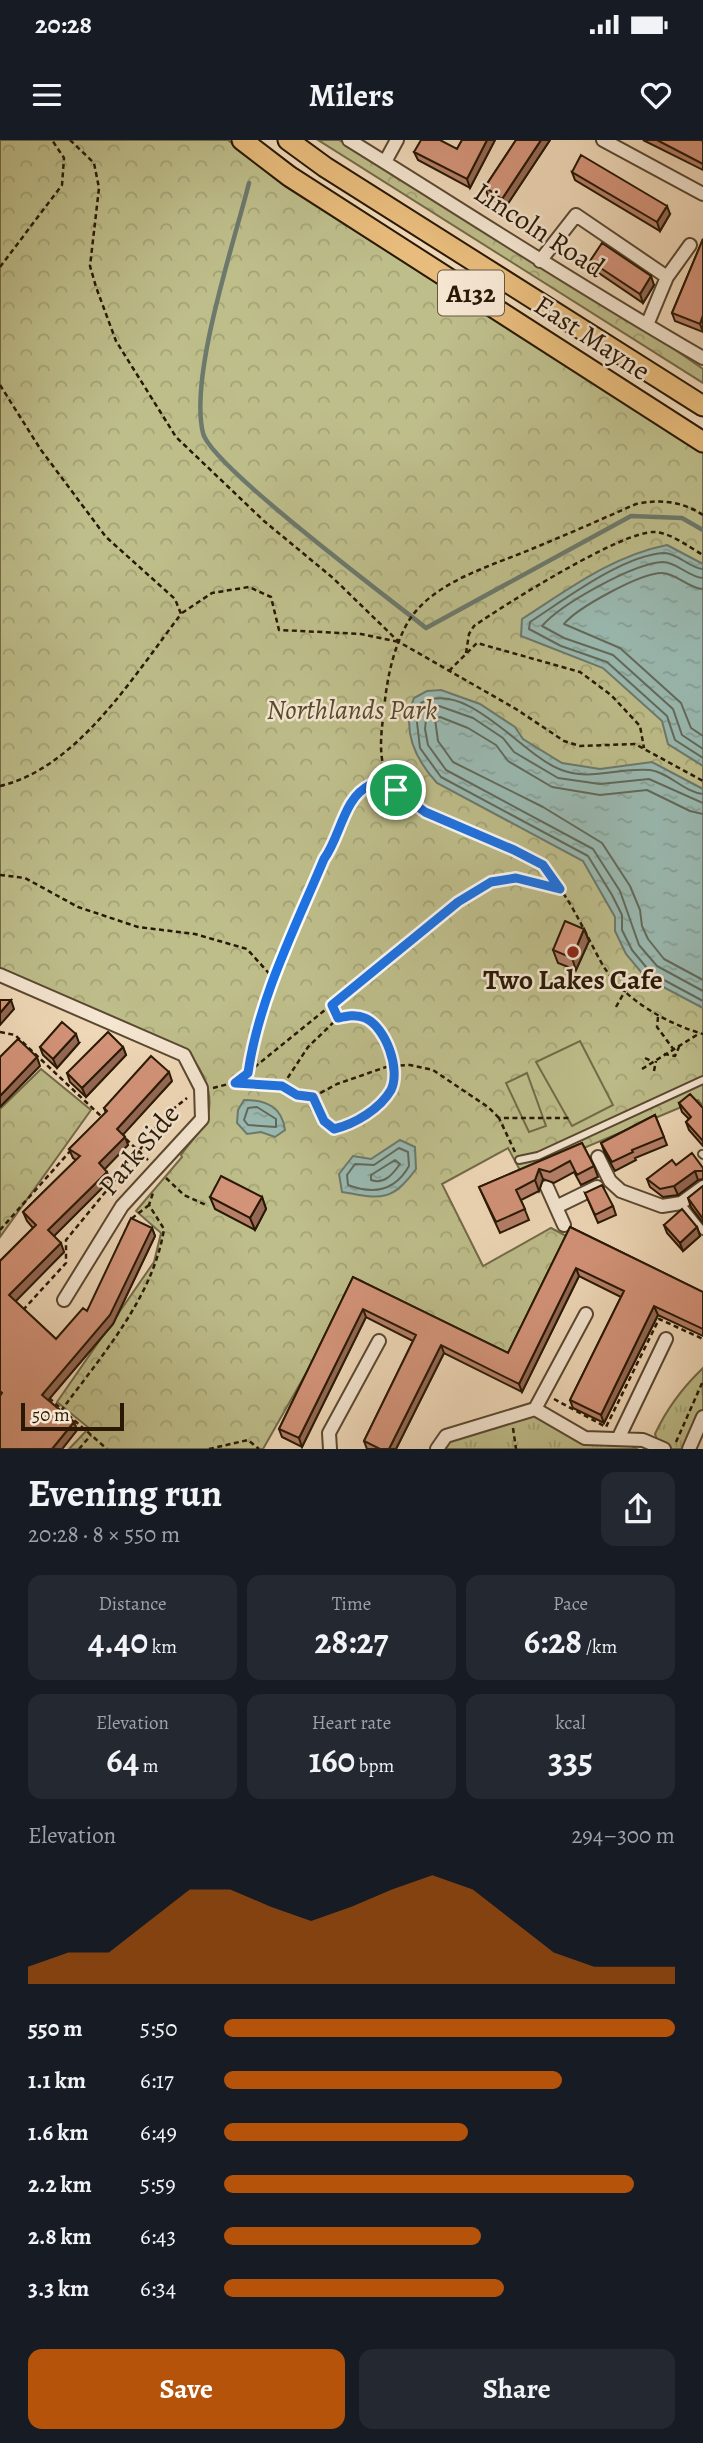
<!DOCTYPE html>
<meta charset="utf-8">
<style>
:root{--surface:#171b24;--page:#242831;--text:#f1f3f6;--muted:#9ea1a6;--accent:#b45309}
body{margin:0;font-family:Alegreya,serif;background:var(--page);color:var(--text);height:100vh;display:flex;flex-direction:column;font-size:26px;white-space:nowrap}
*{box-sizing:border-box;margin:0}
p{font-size:23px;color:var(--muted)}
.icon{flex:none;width:38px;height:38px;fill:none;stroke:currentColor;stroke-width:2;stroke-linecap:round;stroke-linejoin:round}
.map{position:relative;height:1309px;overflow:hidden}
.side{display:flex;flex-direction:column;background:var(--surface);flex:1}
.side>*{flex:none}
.scale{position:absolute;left:21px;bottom:18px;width:103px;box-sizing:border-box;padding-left:7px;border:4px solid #281804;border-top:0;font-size:19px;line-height:24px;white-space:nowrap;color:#281804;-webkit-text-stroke:5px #f5e6d2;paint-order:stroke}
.pin{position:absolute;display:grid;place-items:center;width:60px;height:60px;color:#fff;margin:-30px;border:4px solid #fff;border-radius:50%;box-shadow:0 2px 7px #0007}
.round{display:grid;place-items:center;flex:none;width:74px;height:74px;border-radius:14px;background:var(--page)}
.headline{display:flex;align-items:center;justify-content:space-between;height:119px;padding:0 28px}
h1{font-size:38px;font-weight:700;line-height:52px}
.figures{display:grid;grid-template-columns:repeat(3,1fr);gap:10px;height:119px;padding:7px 28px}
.figures div{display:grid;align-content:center;border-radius:14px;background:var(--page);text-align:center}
.figures b{font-size:35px;font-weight:700}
.figures small{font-size:19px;font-weight:400}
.figures p{font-size:19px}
.chart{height:196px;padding:14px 28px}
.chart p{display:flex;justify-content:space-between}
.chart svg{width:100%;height:126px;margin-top:7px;fill:var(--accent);opacity:.7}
.action{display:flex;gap:14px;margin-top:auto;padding:14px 28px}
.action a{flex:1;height:80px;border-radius:14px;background:var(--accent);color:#fff;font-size:28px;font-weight:700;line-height:80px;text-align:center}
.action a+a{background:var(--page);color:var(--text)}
ul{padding:0 28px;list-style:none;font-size:23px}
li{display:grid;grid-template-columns:112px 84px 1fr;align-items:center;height:52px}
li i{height:18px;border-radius:9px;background:var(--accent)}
.status{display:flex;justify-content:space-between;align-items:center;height:49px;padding:0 35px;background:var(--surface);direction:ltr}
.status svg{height:19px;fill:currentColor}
header{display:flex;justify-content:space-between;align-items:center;height:91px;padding:0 28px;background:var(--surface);font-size:32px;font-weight:700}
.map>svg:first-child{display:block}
</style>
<div class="status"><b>20:28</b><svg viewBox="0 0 49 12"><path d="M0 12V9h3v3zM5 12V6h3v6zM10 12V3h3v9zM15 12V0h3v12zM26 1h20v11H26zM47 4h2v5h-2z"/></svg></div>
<header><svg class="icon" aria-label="menu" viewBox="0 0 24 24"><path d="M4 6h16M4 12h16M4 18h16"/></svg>Milers<svg class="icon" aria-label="heart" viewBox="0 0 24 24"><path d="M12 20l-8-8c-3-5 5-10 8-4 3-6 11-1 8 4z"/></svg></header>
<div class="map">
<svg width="703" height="1309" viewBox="0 0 703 1309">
<defs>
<pattern id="grass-tufts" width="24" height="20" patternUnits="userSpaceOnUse" patternTransform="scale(1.75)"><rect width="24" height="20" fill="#bebe8b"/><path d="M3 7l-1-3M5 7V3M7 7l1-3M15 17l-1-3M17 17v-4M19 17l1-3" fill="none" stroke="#a3a376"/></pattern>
<pattern id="forest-crowns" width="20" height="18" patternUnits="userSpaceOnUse" patternTransform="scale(1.75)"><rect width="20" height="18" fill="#bebe8b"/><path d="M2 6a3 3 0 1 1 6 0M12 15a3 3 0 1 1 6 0" fill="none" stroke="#a3a376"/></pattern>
<pattern id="water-ripples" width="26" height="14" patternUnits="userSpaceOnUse" patternTransform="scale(1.75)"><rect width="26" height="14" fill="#9abab2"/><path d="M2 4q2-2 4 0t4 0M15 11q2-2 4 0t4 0" fill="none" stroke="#859f97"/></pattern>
</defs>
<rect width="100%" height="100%" fill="#f0d9b9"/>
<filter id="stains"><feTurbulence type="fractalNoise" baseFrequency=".00286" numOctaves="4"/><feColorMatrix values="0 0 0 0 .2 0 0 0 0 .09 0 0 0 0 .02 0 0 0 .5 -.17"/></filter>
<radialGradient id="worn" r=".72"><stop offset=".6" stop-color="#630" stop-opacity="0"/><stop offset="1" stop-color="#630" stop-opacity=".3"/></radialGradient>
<path fill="url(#grass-tufts)" stroke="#736b48" stroke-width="2" d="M703 1228V1270L686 1306 683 1309H667L659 1305 655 1294C667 1268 682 1248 703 1228Z
M535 1269 587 1300 623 1301 637 1309H439L446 1296Z"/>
<path fill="url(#forest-crowns)" stroke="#736b48" stroke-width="2" d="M0 0H228L286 47 703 312V966L698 960 522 1034 508 1008 442 1044 483 1126 551 1088 572 1099 507 1220 356 1145 263 1309H69L89 1288 57 1262 154 1122 161 1093 136 1071 182 1017 181 1015C188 1005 198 995 204 984 219 957 200 920 178 906L0 828Z
M318 0H339L661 200 703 229V243Z
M41 929 91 970 0 1097V969Z"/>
<path fill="#bebe8b" stroke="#736b48" stroke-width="2" d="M580 901 613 965 572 986 536 922Z
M527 933 546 986 529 992 506 943Z"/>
<path fill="url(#water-ripples)" stroke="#6c796c" stroke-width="2" d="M667 405 703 424V626L668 604 662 581 603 528 521 496 522 479C569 449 612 416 667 405Z
M441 550 480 564 515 587 523 599 562 623 600 629 652 622 703 649V868L646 838 626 814 615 791V777L583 721 437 643C415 619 401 591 414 558L427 551Z
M244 960C265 960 282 966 285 990L275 997 261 992 247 994 237 983 238 970Z
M400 1000 415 1007 416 1029C392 1062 381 1059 342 1052L339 1034 353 1016 371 1019Z"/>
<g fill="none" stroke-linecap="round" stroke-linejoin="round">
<path stroke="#61695b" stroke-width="2" d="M703 429C689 428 678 413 664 413 623 415 564 460 530 482L529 489 561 506 607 522 667 576 675 600 703 618
M703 438C688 437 677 422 663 422 634 423 561 464 542 486L564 498 613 515 673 569 682 595 703 609
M703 449C688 448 676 433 662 433 640 433 577 468 564 484L620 508 681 563 691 588 703 596
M703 654C684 652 668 632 650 630 619 627 589 642 559 629 520 613 467 539 421 563L416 574 420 608 441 637 588 716 612 755 622 775V790L632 810 651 833 703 861
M703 663 649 639 600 644 558 638 514 612 503 598 473 578 439 566 427 569 425 589 428 605 446 630 593 709 620 751 639 805 657 826 703 851
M703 674 690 671 647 650 600 655 552 647 508 621 496 605 468 588 440 577 435 579 438 601 453 622 543 667 602 703 630 746 640 770 642 786 648 799 664 819 703 840
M257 967 276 979V987L248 985 244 980 248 968Z
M399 1008 408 1012 409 1026C395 1051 374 1055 348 1045L347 1035 355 1024 374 1025Z
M395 1020 400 1024C393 1034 384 1045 371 1040V1035Z"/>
<path stroke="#6c796c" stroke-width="4.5" d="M249 43C234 103 189 236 203 293 210 325 390 459 426 488L631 376 682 378 703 390"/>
<defs>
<path id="service" d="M702 1014 703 1015
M519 1020 538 1016 703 940
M681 1063 703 1091"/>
<path id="minor" d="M349 0C467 73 583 149 703 218
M603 0 703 54
M385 22 397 0
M540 121 576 75 667 137 647 185
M667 137 690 105
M0 835 184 915 201 948 202 979 122 1066 64 1160
M598 1017 610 1041 621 1051 662 1066 681 1063 703 1047
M547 1047 564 1085
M556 1067 597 1047
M535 1269 586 1174
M618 1299 666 1199
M330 1309 329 1293 379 1201
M437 1309 446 1296 535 1269 585 1298 643 1300 664 1309
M689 1309 703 1277"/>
<path id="primary" d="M242 0 289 36 703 302
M288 0 325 27 703 266"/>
</defs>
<use href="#service" stroke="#5a4831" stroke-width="10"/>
<use href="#minor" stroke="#5a4831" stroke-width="16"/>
<use href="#primary" stroke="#281804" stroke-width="23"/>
<path stroke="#281804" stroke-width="2.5" stroke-dasharray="5 3.5" stroke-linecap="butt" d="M70 0 94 23 99 48 90 126 96 147 116 201 176 297 264 381 333 438 399 502 516 569 564 601 580 606 635 604 703 641
M0 127 62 45 64 18 52 0
M0 245 41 310 106 397 175 459 181 474C135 534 78 628 0 646
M703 375C681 361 661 359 636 364 602 379 568 394 534 408 492 426 433 441 408 482 391 512 386 545 383 579 380 601 378 632 396 650 422 675 459 688 493 701 509 708 533 715 544 728 570 757 583 789 601 822 621 858 665 883 703 894
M182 473 212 453 249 447 271 457 279 490 361 494 399 502
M466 513 469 494 474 486C504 465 623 390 655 392 671 393 689 407 703 415
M449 531 477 503 580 532 611 555 640 586 644 608
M0 735 25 738 78 767 138 787 195 794 247 809 274 839
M616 867 625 851
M658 877 657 887 674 910
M0 892 15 895 103 978
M664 914 675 916 679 907
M645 918 653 922
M642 929 700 893
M654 931 656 921
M248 932 253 898 274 839 350 664 355 655 371 645 396 650
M283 945 308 907 338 878
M213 948 236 942
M313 957 323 981 334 989C355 984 380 969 391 950 401 930 386 887 365 878 356 874 347 876 338 878L332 865
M499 978 488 967 433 930 410 925 389 926 337 944 313 957 297 955 282 946 235 943 458 762C503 735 509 736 560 749
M126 999 149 1021
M515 1012 499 978H571
M166 1038 184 1055 208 1066
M0 1090 72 1009
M117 1109 131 1079 149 1065
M23 1170 66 1123V1100L139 1011 163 977 187 958
M49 1258 107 1309
M554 1259 606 1287 659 1179 703 1199
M61 1271C101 1216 153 1158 164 1089L149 1065 153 1053
M513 1288 516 1309
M676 1302 703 1241
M79 1309 91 1295
M209 1309 248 1300 259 1309"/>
<use href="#service" stroke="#f5e6d2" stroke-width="6"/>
<use href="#minor" stroke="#f5e6d2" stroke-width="12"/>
<use href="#primary" stroke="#e8bc7c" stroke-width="19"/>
</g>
<path fill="#b67f69" stroke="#281804" stroke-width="2" d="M462 0H495L470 48 418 20 414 12 457 9Z
M516 0H550L505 68 488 56 485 47Z
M643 0H701L703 1V30Z
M572 32 670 74 660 91 575 40Z
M703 99V192L675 181 672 173Z
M590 121 654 145 643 163 593 129Z
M584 789 589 801 576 830 558 823 553 810Z
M79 903 57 928 43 915 40 907Z
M123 907 126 915 86 957 70 942 67 933Z
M172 941 123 994 128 1005 104 1029 110 1040 54 1096 64 1112 15 1161 56 1199 87 1171 152 1088 155 1096 113 1184 48 1260 74 1282 77 1290 62 1309H0V1121L33 1088 27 1081 23 1072 76 1020 73 1018 69 1009 106 973 104 968Z
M679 963 703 968V1006L689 990 686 982 689 979 682 972Z
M655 975 667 1005 635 1018 636 1020 615 1031 604 1011 601 1003Z
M582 1003 594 1026 598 1037 581 1045 574 1032 554 1043 543 1039 539 1051 521 1060 529 1080 500 1093 479 1047Z
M676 1025 703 1028V1039L698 1040 678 1055 663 1057 650 1047 647 1039Z
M703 1046V1083L691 1067 688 1058Z
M585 1053 613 1066 616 1075 598 1083Z
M210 1057H262L266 1069 255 1090 215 1069Z
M664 1085 697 1087 700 1096 683 1111 667 1093Z
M570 1087 703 1152V1196L658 1175 604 1283 573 1268 570 1260 621 1157 579 1136 522 1252 444 1213 396 1309H367L364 1301 413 1201 366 1177 302 1307 282 1297 279 1289 353 1137 508 1213Z"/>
<path fill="#946855" stroke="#281804" stroke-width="2" d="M487 0H495L470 48 467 39Z
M541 0H550L505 68 502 59Z
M667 66 670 74 660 91 657 82Z
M651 136 654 145 643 163 640 154Z
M703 175V192L700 184Z
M584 789 589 801 576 830 572 818Z
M11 860 14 869 0 885V873Z
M76 894 79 903 57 928 53 919Z
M123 907 126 915 86 957 82 948Z
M37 917 40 926 0 967V956Z
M169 932 172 941 121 997 117 989Z
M125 997 128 1005 102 1032 99 1023Z
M539 1029 543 1039 539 1051 535 1040Z
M695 1031 698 1040 678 1055 674 1046Z
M107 1032 110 1040 51 1099 48 1090Z
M262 1057 266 1069 255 1090 250 1078Z
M697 1087 700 1096 683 1111 680 1103Z
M152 1088 155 1096 113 1184 45 1264 42 1255Z
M61 1103 64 1112 13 1164 9 1155Z
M576 1128 579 1136 522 1252 519 1244Z
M654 1166 658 1175 604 1283 601 1275Z
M363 1169 366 1177 302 1307 299 1298Z
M441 1205 444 1213 396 1309H389Z
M74 1282 77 1290 62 1309H52Z"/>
<path fill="#d4947a" stroke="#281804" stroke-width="2" d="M421 0H440L457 9 462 0H487L467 39 414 12Z
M516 0H541L502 59 485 47Z
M657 0H701L703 1V24Z
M581 15 667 66 657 82 572 32Z
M703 99V175L700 184 672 173Z
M602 103 651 136 640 154 590 121Z
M565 781 584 789 572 818 553 810Z
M0 860H11L0 873Z
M62 882 76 894 53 919 40 907Z
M108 892 123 907 82 948 67 933Z
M18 899 37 917 0 956V917Z
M151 916 169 932 117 989 125 997 99 1023 107 1032 48 1090 61 1103 9 1155 56 1199 83 1168 87 1171 131 1078 152 1088 110 1175 42 1255 74 1282 52 1309H0V1256L2 1253 0 1251V1121L36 1085 23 1072 80 1016 69 1009 107 971 104 968Z
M690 954 703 968V1001L686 982 691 977 679 963Z
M655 975 664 997 632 1010 633 1012 612 1022 601 1003Z
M582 1003 594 1026 577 1035 570 1021 550 1032 539 1029 535 1040 516 1050 525 1069 496 1082 479 1047Z
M692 1013 703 1028V1031H695L674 1046 660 1049 647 1039 672 1020 676 1025Z
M221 1036 262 1057 250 1078 210 1057Z
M602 1045 613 1066 595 1075 585 1053Z
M703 1046V1079L688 1058Z
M682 1069 697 1087 680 1103 664 1085Z
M570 1087 703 1152V1189L654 1166 601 1275 570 1260 624 1151 576 1128 519 1244 441 1205 389 1309H380L364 1301 416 1195 363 1169 299 1298 279 1289 353 1137 508 1213Z"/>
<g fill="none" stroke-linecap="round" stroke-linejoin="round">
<defs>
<path id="route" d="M370 645 396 650 425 672 514 710 543 725 560 749 516 738 491 742 458 762 332 865 338 878C347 876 356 874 365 878 386 887 401 930 391 950 380 969 355 984 334 989L324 981 313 957 297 955 282 946 235 943 248 933C259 858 295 788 324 719 341 696 343 658 370 645Z"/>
</defs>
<use href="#route" stroke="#fff" stroke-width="14"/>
<use href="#route" stroke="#1a73e8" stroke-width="9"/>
</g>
<circle fill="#8f2418" stroke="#f5e6d2" stroke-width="2.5" cx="573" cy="812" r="7"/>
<g text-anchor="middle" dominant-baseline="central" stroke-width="5" stroke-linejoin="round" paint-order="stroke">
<rect fill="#f5e6d2" stroke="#665642" stroke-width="2" x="438" y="130.5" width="66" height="45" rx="5"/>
<g font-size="26" font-weight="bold" fill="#281804">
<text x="471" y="153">A132</text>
</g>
<g font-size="28" fill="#281804" stroke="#f5e6d2">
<text transform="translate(539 90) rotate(33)">Lincoln Road</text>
<text transform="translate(592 198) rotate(33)">East Mayne</text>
<text transform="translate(139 1010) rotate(-50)">Park Side</text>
</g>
<g font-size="28" font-style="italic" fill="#554a2c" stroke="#f5e6d2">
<text x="352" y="570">Northlands Park</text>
</g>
<g font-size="28" font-weight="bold" fill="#281804" stroke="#f5e6d2">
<text x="573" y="840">Two Lakes Cafe</text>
</g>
</g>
<rect width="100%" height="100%" filter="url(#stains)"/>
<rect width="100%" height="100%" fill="url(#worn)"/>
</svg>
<div class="scale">50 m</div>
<div class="pin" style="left:396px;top:650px;background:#1e9e55"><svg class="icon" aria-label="arrive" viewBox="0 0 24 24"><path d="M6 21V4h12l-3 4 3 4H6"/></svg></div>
</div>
<section class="side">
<div class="headline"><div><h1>Evening run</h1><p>20:28 · 8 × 550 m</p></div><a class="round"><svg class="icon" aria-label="share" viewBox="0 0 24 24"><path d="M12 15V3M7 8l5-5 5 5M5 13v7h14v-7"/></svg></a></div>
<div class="figures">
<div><p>Distance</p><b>4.40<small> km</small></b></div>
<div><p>Time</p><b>28:27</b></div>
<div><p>Pace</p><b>6:28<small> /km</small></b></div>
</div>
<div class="figures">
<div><p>Elevation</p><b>64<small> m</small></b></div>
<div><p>Heart rate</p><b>160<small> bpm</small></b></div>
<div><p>kcal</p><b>335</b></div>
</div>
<div class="chart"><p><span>Elevation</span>294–300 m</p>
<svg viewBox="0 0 160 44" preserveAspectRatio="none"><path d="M0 44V38L10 33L20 33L30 22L40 11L50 11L60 17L70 22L80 17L90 11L100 6L110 11L120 22L130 33L140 38L150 38L160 38V44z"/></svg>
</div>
<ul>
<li><b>550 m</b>5:50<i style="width:100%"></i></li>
<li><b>1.1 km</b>6:17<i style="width:75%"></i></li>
<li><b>1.6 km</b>6:49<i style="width:54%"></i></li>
<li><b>2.2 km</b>5:59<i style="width:91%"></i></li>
<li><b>2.8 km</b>6:43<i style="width:57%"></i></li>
<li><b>3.3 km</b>6:34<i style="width:62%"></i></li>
</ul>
<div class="action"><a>Save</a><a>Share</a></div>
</section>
